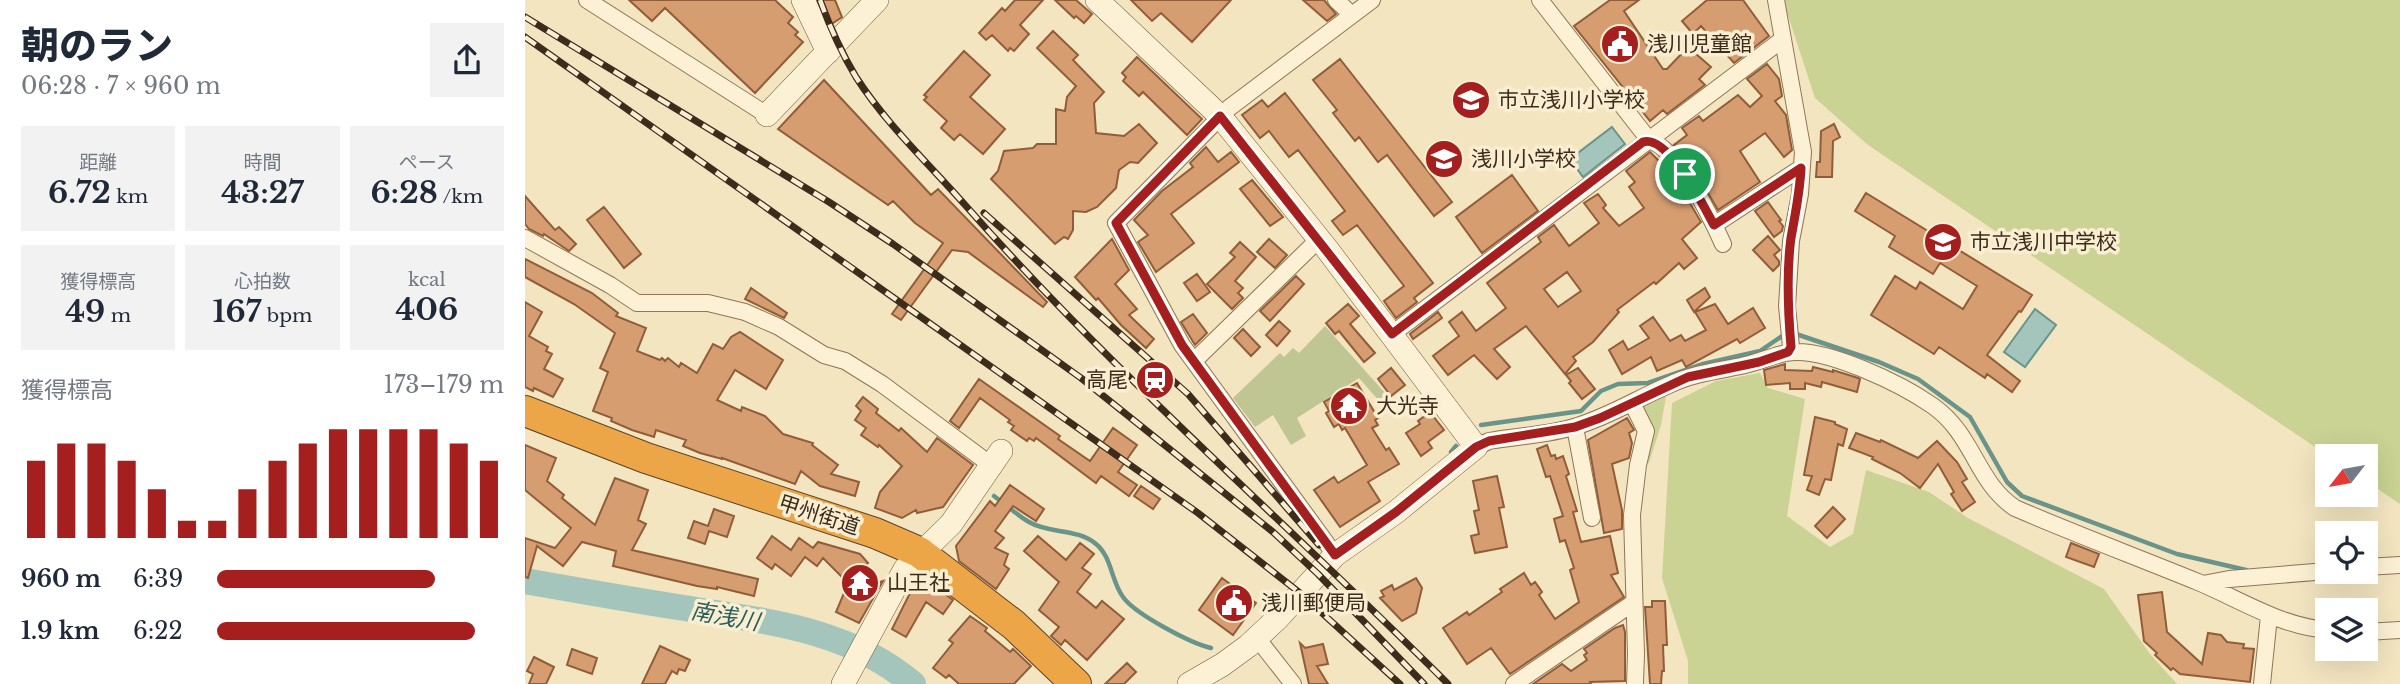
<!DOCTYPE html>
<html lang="ja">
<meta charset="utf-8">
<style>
:root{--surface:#fff;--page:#f2f2f3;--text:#1f2937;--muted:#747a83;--accent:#a51f1e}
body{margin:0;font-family:"Libre Baskerville","Noto Sans JP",serif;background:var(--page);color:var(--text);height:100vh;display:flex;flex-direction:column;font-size:26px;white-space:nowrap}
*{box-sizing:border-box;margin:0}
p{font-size:23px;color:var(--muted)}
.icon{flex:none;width:38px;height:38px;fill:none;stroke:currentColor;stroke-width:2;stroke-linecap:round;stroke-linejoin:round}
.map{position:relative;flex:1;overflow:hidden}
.sheet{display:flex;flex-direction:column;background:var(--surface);width:525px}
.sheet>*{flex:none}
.needle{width:46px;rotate:239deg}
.tools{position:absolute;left:1790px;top:444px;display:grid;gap:14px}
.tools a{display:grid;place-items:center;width:63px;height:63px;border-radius:0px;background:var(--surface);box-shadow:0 7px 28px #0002;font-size:35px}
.pin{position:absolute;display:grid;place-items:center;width:60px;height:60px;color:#fff;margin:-30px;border:4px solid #fff;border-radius:50%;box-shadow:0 2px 7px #0007}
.round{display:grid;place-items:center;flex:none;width:74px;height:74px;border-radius:0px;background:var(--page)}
.overview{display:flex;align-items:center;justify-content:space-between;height:119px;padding:0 21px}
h1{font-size:38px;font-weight:800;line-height:52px}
.figures{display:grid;grid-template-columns:repeat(3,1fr);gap:10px;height:119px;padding:7px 21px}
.figures div{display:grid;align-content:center;border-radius:0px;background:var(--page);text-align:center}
.figures b{font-size:30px;font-weight:800}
.figures small{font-size:19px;font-weight:400}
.figures p{font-size:19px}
.chart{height:196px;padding:14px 21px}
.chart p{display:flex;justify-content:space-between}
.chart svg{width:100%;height:126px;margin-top:7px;stroke:var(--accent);stroke-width:6}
ul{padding:0 21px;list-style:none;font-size:23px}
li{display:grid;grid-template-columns:112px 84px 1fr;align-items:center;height:52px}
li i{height:18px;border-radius:9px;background:var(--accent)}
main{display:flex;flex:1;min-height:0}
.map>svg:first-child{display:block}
</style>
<main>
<section class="sheet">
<div class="overview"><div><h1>朝のラン</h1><p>06:28 · 7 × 960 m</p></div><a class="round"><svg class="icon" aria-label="share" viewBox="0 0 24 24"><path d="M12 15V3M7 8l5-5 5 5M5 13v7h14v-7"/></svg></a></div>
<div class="figures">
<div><p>距離</p><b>6.72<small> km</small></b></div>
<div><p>時間</p><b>43:27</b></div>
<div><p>ペース</p><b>6:28<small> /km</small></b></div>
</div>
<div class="figures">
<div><p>獲得標高</p><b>49<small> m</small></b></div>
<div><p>心拍数</p><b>167<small> bpm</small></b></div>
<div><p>kcal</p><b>406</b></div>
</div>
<div class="chart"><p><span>獲得標高</span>173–179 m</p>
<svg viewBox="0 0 160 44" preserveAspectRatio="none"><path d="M5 44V17M15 44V11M25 44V11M35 44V17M45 44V27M55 44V38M65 44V38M75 44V27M85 44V17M95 44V11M105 44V6M115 44V6M125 44V6M135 44V6M145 44V11M155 44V17"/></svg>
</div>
<ul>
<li><b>960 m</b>6:39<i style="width:76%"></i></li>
<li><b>1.9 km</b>6:22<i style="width:90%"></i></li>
</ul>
</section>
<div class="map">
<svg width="1875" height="684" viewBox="0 0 1875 684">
<rect width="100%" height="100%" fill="#f3e5c0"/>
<path fill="#cad393" d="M1258 0H1875V504L1841 481V457H1805L1343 145 1290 98Z
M1235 373 1243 388 1280 399 1262 516 1305 547 1328 534 1341 470 1404 492 1443 518 1579 589 1625 654 1652 684H1163V661L1137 578 1147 403 1191 381Z
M1143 385 1136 425 1124 463 1113 465 1121 431 1107 403Z"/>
<path fill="#bfc693" d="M800 326 870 404 860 408 834 378 772 418 781 436 766 445 748 415 730 427 708 398 755 353 759 357 768 348 774 353Z"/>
<path fill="#a3c5bb" stroke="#69948a" stroke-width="2" d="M1087 127 1100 144 1058 177 1045 159Z
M1510 309 1531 325 1500 367 1479 352Z"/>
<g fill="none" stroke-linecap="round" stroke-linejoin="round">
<path stroke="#69948a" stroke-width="4.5" d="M1268 333 1354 362 1393 379 1445 417 1482 482 1497 496 1652 554 1721 570
M956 425 1056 411 1076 391 1093 384 1123 383 1178 364 1235 351 1260 334
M926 452 931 446
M469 496C480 504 492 515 504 522 524 534 552 528 571 544 587 557 586 581 598 597 610 614 665 643 686 648"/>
<path stroke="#a3c5bb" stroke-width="26" d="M0 581C51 590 102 599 153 607 236 621 321 627 388 684"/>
</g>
<path fill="#d69d71" stroke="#915d38" stroke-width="2" fill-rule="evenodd" d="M104 0H250L268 17 263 23 273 32 270 35 278 42 230 93 140 8 127 21Z
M294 0H310L317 17 305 25Z
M490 0H518L495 25 504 34 489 51 485 48 483 51 467 35 461 40 454 33 477 8 480 11Z
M530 0H551L567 14 559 23 551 16 549 18Z
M606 0H706L667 42 636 13 627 21Z
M778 0H799L811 14 802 21Z
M1085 0H1114L1099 11 1138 69H1142L1163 47 1186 67 1174 79 1180 85 1142 114 1138 110 1125 121 1049 26Z
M1182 0H1218L1244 36 1209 63 1176 26 1168 34 1157 21Z
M528 31 553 55 548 60 579 92 569 103 571 133 599 136 614 124 632 143 613 163 605 162 594 170 591 188 572 207 561 212 548 211V230L543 239 539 237 530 244 466 179 473 171 479 151 508 148 512 144H531V109L540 111 542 97 551 86 512 48Z
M439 51 465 75 445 97 480 129 458 154 435 134 429 140 416 128 422 121 399 100 402 97 399 95Z
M612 57 677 119 662 135 618 92 614 96 598 81 601 77 597 73Z
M815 59 927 202 909 216 862 155 853 162 834 137 830 141 808 113 812 110 788 80Z
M1242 64 1254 79 1257 96 1250 101 1261 115 1267 150 1259 157 1240 133 1215 151 1235 182 1193 210 1166 164 1149 145 1162 135 1157 128 1174 116 1178 121 1213 95 1225 107 1237 96 1222 79Z
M299 80 406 195 413 189 522 302 518 307 443 252 427 250 376 320 367 314 418 243 390 223 368 201 363 205 253 129Z
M760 93 908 283 889 298 892 302 871 318 859 301 879 286 832 225 818 235 807 221 820 211 773 150 764 157 744 131 735 138 717 115 737 100 743 107Z
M1309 124 1315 137 1308 141 1307 177H1291L1292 162H1295L1296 131Z
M681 147 693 162 706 152 714 162 646 214 669 243 631 272 613 242 623 235 609 220 637 191 668 167 665 163Z
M1125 152 1149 176 1176 222 1157 239 1172 258 1159 269 1154 263 1131 284 1129 282 1092 310 1094 312 1068 342 1048 357 1051 361 1040 374 1001 326 969 349 985 367 972 379 949 355 923 375 908 356 934 336 924 322 937 312 951 331 981 308 962 283 1016 242 1013 237 1029 225 1044 246 1074 223 1059 203 1073 194 1081 205 1078 208 1094 226 1119 208 1104 187 1110 182 1101 171ZM1042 272 1056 291 1033 307 1019 289Z
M987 175 1013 211 957 253 931 217Z
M727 180 758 217 745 226 715 189Z
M1341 193 1507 295 1496 312 1494 311 1462 355 1495 381 1487 392 1462 374 1460 378 1414 347 1409 354 1346 315 1370 276 1391 289 1395 282 1438 309 1452 286 1415 263 1408 274 1364 247 1370 236 1330 211Z
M0 196 30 230 34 227 51 244 44 251 19 234 18 236 4 229 0 224Z
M1243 202 1256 220 1254 221 1258 226 1257 231 1249 237 1230 211Z
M79 207 116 254 99 268 62 220Z
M1243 236 1255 250 1249 255 1254 261V265L1248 271 1228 250Z
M587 239 604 270 590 284 612 309 604 315 629 339 621 348 596 325 573 298 571 300 550 277Z
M744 239 762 255 750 268 732 252Z
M715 242 731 257 710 281 718 288 713 293 718 298 707 309 682 284 710 257 705 253Z
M0 259 67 293 93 313 91 316 121 328 112 351 135 360 137 358 140 361 143 358 154 367 156 363 172 373 188 344 198 349 206 337 215 332 258 360 241 389 210 370 192 400 216 411 217 407 240 416 258 434 288 443 287 445 313 465 306 474 334 482 330 496 295 486 276 471 270 484 197 458V459L175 453 158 446 161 440 131 430 129 437 107 430 86 421 87 418 68 411 83 372 75 368 90 333 49 304 0 277Z
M672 274 685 292 672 301 659 283Z
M771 276 779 284 745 321 735 311Z
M226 288 262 313 259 318 220 299Z
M1180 288 1185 297 1169 312 1162 300Z
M0 302 17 312 4 336 23 347 21 351 27 354 19 369 38 379 28 397 9 388 8 391 0 387Z
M823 304 834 316 825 324 850 353 839 362 814 331 810 334 801 323Z
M1190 304 1203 324 1228 308 1240 328 1215 343 1212 339 1161 367 1157 360 1132 371 1126 357 1097 374 1084 350 1098 341 1103 350 1124 338 1115 326 1128 317 1145 341 1156 335 1160 341 1181 330 1170 312Z
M913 312 917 318 888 339 885 334Z
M668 314 682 333 670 345 656 322Z
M754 321 765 331 752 346 741 335Z
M718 329 735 347 726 356 709 338Z
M1260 364V370L1287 371 1288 367 1308 372V370L1333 378 1335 379 1332 392 1297 382 1296 387 1280 383V389H1265V383L1241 385 1239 370Z
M866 368 880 385 866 396 853 379Z
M1053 368 1070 389 1057 399 1044 383 1046 381 1041 375Z
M454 379 535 436 533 439 565 461 588 428 612 445 593 472 612 485 604 496 576 476 571 483 511 438 509 441 504 438 502 441 486 430 489 426 483 422 485 420 455 398 434 428 425 421Z
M832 383 853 418 850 420 853 425 847 428 861 450 864 448 874 464 843 482 855 501 815 527 789 490 809 477 813 483 842 465 820 428 817 430 814 424 809 427 801 413 804 411 799 402Z
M338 397 353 409 351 413 374 431 376 428 402 452 412 438 448 465 418 507 392 513 391 510 377 518 350 508 355 492 377 466 354 445 353 447 336 435 341 428 330 420 336 411 331 406Z
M905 412 919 430 903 442 907 448 896 456 881 433 895 424 893 421Z
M1290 417 1310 422V424L1322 429 1318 446 1313 444 1306 480 1300 479 1294 495 1282 490 1287 476 1279 475Z
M1102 418 1109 430 1104 433 1107 443 1104 458 1087 464 1097 510V529L1079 533 1063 440Z
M1331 433 1355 442 1356 440 1393 458 1412 441 1432 462 1442 479 1437 482 1450 502 1437 511 1426 494 1429 492 1413 464 1395 488 1375 473 1347 459 1348 457 1324 448Z
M0 445 31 458 22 481 39 495 37 498 70 525 90 478 123 490 113 520 121 524 107 550 233 579 229 596 192 587V589L172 586 88 566 91 551 57 542 38 566 12 546 3 578 0 577V538L30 548 46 528 0 490Z
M1022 445 1026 456 1030 455 1031 459 1038 456 1044 474 1041 476 1052 511 1048 512 1056 542 1085 536 1093 573 1086 575 1099 597 985 674 966 648 942 664 918 628 942 612 944 615 977 592 975 589 999 573 1006 585 1010 582 1017 592 1014 595 1030 619 1054 602 1045 570 1049 568 1040 540 1035 542 1029 519 1038 516 1025 476 1021 477 1012 449Z
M972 476 979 507 974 508 982 547 950 553 946 536 954 534 949 511 954 510 948 481Z
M485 485 519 509 511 521 488 506 470 531 479 538 470 548 483 554 479 565 484 569 471 589 434 561 431 546 465 501 470 506Z
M616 486 635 499 628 509 609 496Z
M1308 507 1320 519 1302 538 1290 526Z
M189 509 209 516 202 537 184 531 180 544 163 538 169 521 183 526Z
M247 536 266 550 274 538 288 548 293 542 335 554 343 563 323 583 298 558 292 566 280 557 266 576 250 564 247 569 232 558Z
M513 536 541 560 555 543 569 554 557 568 566 574 552 592 571 608 577 601 599 619 562 660 540 640 536 645 526 636 534 627 514 610 534 582 499 551Z
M1546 543 1574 554 1569 567 1541 557Z
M697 578 731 603 708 635 674 610Z
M891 578 897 588 891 613 877 621 855 598 859 596 856 591 867 585 869 590Z
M358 581 334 623 311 612 319 593Z
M395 582 413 589 428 600 418 614 401 602 381 637 367 629 389 585Z
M1637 592 1642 632 1677 664 1683 633 1696 635 1702 642 1719 644 1718 648 1729 649 1725 682 1655 674 1648 668 1646 670 1630 655 1632 653 1619 641 1613 595Z
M1127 601H1140L1142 645H1138L1139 671H1137L1136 684H1125L1120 607H1127Z
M445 616 462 628 460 631 485 652 488 649 506 666 489 684H434L424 675 421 678 408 668 428 643 424 640Z
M1098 625 1100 632V681L1065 682 1066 684H1008L1037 664 1046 671 1062 660 1059 655 1062 653 1059 649 1090 628Z
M775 643 780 648 798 644 803 664 792 666 803 684H784Z
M135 646 165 660 160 671 154 669 152 674 147 671 140 684H117Z
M47 649 72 658 67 674 42 665Z
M9 657 29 667 21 684H4L8 674 2 671Z
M602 663 611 672 599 684H580Z"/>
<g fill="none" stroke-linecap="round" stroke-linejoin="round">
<defs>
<path id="street" d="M62 0 242 115
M811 0 827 15
M1015 0 1124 140 1258 39
M1251 0 1278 152 1275 194 1266 241 1262 306 1266 347 1263 352
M1189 225 1276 168
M0 238 85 285 112 303H183L220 312 254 327 299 355 320 361 357 384 466 465
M867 334 1124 140C1153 149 1186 217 1198 244
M669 361 794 239
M1107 403 1121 431 1113 465 1107 515 1111 654 1110 684
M1050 427 1067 518
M951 447 964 441C992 436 1025 435 1052 426 1085 416 1113 398 1144 385 1167 374 1191 371 1216 366 1231 363 1246 356 1261 353 1298 345 1378 385 1408 406 1449 435 1451 482 1490 508 1550 534 1612 557 1673 582 1716 600 1755 626 1802 630
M810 555 657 345 591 223 704 108 847 0
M1841 567 1875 565
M1678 584 1704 579 1802 571
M1841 632 1875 630
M732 638 768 684
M989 684 1108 603
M1737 684 1744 616"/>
<path id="secondary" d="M278 0 303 52
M572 0 695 116 802 249 951 447 871 512 810 555 753 618 723 646 697 665 664 684
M242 115 352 0
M318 684 380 569 426 524 476 451"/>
<path id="highway" d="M0 411 121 458 350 533 394 552 489 625 551 684"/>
</defs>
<use href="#street" stroke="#8f7556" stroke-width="18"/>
<use href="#secondary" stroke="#705639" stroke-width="24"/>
<use href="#highway" stroke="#5c422a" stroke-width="32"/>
<use href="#street" stroke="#fdf1d5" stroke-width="16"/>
<use href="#secondary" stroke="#fdf1d5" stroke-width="23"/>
<use href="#highway" stroke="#eda647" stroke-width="30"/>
<defs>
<path id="rail" d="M295 0C305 27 316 52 331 77 361 124 404 164 441 206 591 376 763 524 923 684
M0 17 304 202 368 244 556 378 748 532 793 574 899 684
M0 37 673 513 775 593 875 684
M459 213 663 394 794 545"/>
</defs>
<use href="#rail" stroke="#3d2c1c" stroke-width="7"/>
<use href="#rail" stroke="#f9eed1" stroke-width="4.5" stroke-dasharray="13" stroke-linecap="butt"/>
</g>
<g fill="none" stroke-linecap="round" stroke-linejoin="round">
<defs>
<path id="route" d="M695 116 867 334 1118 142C1143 134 1179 207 1189 225L1276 168C1275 192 1270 215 1266 238 1261 274 1263 311 1266 347L1263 352 1234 362 1163 377 1075 418 1050 427 964 441 951 447 871 512 810 555 657 345 591 223Z"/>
</defs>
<use href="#route" stroke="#fff" stroke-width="14"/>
<use href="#route" stroke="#a51f1e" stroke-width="9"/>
</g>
<defs>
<symbol id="civic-disc" viewBox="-11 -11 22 22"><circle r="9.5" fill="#a51f1e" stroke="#f9eed1"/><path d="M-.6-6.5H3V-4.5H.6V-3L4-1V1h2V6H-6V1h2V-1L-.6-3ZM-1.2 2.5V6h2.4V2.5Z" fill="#fff"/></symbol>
<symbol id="school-disc" viewBox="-11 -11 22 22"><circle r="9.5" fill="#a51f1e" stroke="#f9eed1"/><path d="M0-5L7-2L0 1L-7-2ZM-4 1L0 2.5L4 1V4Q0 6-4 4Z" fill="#fff"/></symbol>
<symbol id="station-disc" viewBox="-11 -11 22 22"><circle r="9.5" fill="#a51f1e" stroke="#f9eed1"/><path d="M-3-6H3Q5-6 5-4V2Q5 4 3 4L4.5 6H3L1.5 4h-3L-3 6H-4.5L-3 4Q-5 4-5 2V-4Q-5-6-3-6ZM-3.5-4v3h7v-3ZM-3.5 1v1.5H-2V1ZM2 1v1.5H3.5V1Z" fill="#fff"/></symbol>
<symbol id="temple-disc" viewBox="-11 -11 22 22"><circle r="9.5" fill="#a51f1e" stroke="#f9eed1"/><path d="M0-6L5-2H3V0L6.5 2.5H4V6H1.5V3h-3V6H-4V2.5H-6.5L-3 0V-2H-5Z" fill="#fff"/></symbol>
</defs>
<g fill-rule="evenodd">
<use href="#civic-disc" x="1073" y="22" width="44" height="44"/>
<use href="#school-disc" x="924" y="78" width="44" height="44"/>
<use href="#school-disc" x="897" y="137" width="44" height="44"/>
<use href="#school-disc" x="1396" y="220" width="44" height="44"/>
<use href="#station-disc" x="608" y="358" width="44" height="44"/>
<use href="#temple-disc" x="802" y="384" width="44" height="44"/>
<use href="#temple-disc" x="313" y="561" width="44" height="44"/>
<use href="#civic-disc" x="687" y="581" width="44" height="44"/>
</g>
<g text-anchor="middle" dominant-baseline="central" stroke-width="7" stroke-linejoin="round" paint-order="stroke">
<g font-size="21" fill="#3d2c1c" stroke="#f9eed1" text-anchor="start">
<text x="1122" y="44">浅川児童館</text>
<text x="973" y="100">市立浅川小学校</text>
<text x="946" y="159">浅川小学校</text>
<text x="1445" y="242">市立浅川中学校</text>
<text x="603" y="380" text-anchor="end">高尾</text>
<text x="851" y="406">大光寺</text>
<text x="362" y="583">山王社</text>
<text x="736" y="603">浅川郵便局</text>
</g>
<g font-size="21" fill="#3d2c1c" stroke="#f9eed1">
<text transform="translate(294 515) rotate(18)">甲州街道</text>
</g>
<g font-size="23" font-style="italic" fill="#295e5c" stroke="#f9eed1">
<text transform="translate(200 616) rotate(10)">南浅川</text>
</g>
</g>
</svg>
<div class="tools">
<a><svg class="needle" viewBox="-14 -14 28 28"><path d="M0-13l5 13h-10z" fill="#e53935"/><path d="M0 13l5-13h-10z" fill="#747a83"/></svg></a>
<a><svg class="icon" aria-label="locate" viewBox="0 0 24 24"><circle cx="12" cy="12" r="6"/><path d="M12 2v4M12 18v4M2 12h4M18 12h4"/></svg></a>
<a><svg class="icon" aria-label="layers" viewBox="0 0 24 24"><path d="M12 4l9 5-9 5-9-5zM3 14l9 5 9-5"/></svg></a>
</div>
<div class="pin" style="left:1160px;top:174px;background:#1e9e55"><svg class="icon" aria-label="arrive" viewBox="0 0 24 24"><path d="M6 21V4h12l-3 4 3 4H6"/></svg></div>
</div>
</main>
